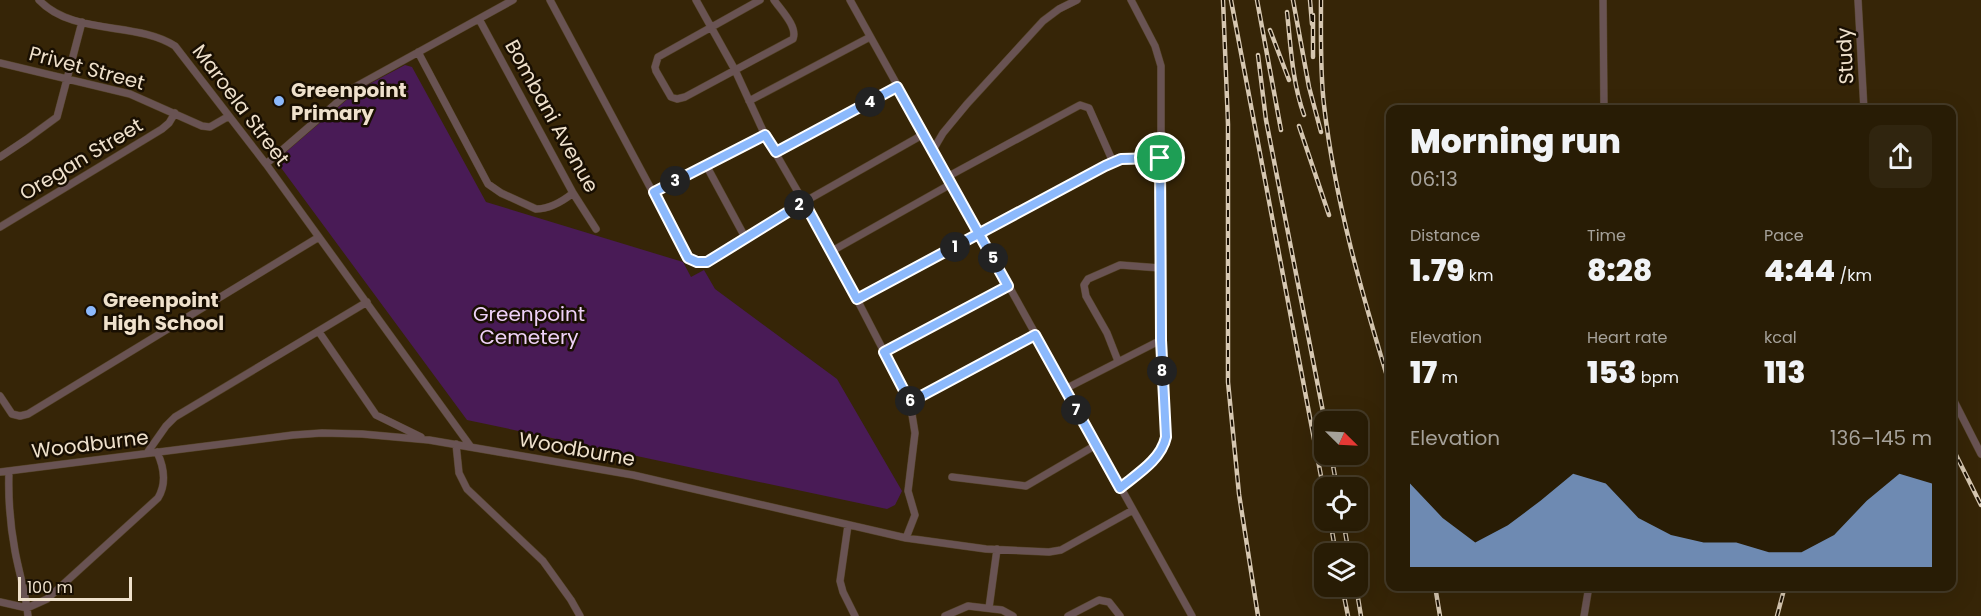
<!DOCTYPE html>
<meta charset="utf-8">
<style>
:root{--surface:#281c05;--page:#30250f;--text:#f1f3f6;--muted:#a5a19a;--line:#443a27;--accent:#8cb9fc}
body{margin:0;font-family:Poppins,sans-serif;background:var(--page);color:var(--text);height:100vh;display:flex;flex-direction:column;font-size:22px;white-space:nowrap}
*{box-sizing:border-box;margin:0}
p{font-size:20px;color:var(--muted)}
.icon{flex:none;width:33px;height:33px;fill:none;stroke:currentColor;stroke-width:2;stroke-linecap:round;stroke-linejoin:round}
.map{position:relative;flex:1;overflow:hidden}
.panel{position:absolute;left:1386px;top:105px;width:570px;height:486px;display:flex;flex-direction:column;background:var(--surface);border-radius:12px;box-shadow:0 6px 24px #0002,0 0 0 2px var(--line)}
.panel>*{flex:none}
.needle{width:39px;rotate:114deg}
.fabs{position:absolute;left:1314px;top:411px;display:grid;gap:12px}
.fabs a{display:grid;place-items:center;width:54px;height:54px;border-radius:12px;background:var(--surface);box-shadow:0 6px 24px #0002,0 0 0 2px var(--line);font-size:30px}
.scale{position:absolute;left:18px;bottom:15px;width:114px;box-sizing:border-box;padding-left:6px;border:3px solid #efe1cc;border-top:0;font-size:16px;line-height:21px;white-space:nowrap;color:#efe1cc;-webkit-text-stroke:4px #190f02;paint-order:stroke}
.pin{position:absolute;display:grid;place-items:center;width:51px;height:51px;color:#fff;margin:-26px;border:3px solid #fff;border-radius:50%;box-shadow:0 2px 6px #0007}
.km{position:absolute;width:30px;height:30px;margin:-15px;border-radius:50%;background:#222;color:#fff;font-size:16px;line-height:30px;text-align:center}
.round{display:grid;place-items:center;flex:none;width:63px;height:63px;border-radius:12px;background:var(--page)}
.overview{display:flex;align-items:center;justify-content:space-between;height:102px;padding:0 24px}
h1{font-size:33px;font-weight:800;line-height:45px}
.stats{display:grid;grid-template-columns:repeat(3,1fr);gap:9px;height:102px;padding:6px 24px}
.stats div{display:grid;align-content:center}
.stats b{font-size:30px;font-weight:800}
.stats small{font-size:16px;font-weight:400}
.stats p{font-size:16px}
.chart{height:168px;padding:12px 24px}
.chart p{display:flex;justify-content:space-between}
.chart svg{width:100%;height:108px;margin-top:6px;fill:var(--accent);opacity:.7}
.map>svg:first-child{display:block}
</style>
<div class="map">
<svg width="1981" height="616" viewBox="0 0 1981 616">
<rect width="100%" height="100%" fill="#362507"/>
<path fill="#491b56" d="M405 65 412 67 486 202 683 262 691 277 704 270 715 289 837 379 902 491 895 505 887 509 467 420 279 165V158L358 90Z"/>
<g fill="none" stroke-linecap="round" stroke-linejoin="round">
<defs>
<path id="minor" d="M39 0C73 36 137 21 175 46L266 164 471 447
M550 0 688 258 697 262H707L804 202 924 134
M696 0 735 70 765 135 832 251 910 402 915 433 908 491 915 515 906 538
M760 0 658 57 655 67 656 71 671 97 677 99 685 97 793 39C798 27 781 10 774 0
M850 0 1192 616
M1603 0 1604 110
M1858 0 1864 110
M479 19 573 193 596 229
M418 52 488 184 501 193 536 209C549 209 563 201 573 193
M0 63 130 94 202 126 210 127 229 116
M749 101 870 37
M933 150 943 133 967 104 1043 21 1059 9 1077 0
M775 151 897 87
M0 157 27 139 57 117 82 22
M266 164 355 87 513 0
M706 165 746 239
M947 177 1080 105 1089 108 1113 162
M654 192 765 135
M0 227 162 129 169 123 175 113
M832 251 951 184
M857 299 1105 166 1121 159 1160 158
M319 332 376 415 421 437
M884 352 1008 286
M1118 361 1107 333 1086 296 1084 285 1088 279 1120 265 1160 268
M1065 389 1161 340
M0 396 12 414 20 416 28 414 319 237
M1952 397 1981 454
M910 402 1034 335
M456 444 459 473 467 489 543 561 571 600 580 616
M147 453 166 426 175 417 367 302
M9 471C8 498 10 524 15 551 19 573 26 594 28 616
M0 472 293 435 322 433 362 434 429 440 633 475 906 538 986 549 1049 552 1061 550 1133 510
M952 477 1026 486 1096 445
M1120 488C1137 474 1162 460 1166 437L1161 340V66L1155 46 1131 0
M848 525 840 581 843 592 855 616
M0 602 27 608 47 599 158 498C167 483 164 467 157 452
M989 608 997 549
M945 616 968 606 1002 610 1013 616
M1068 616 1099 600 1109 602 1120 616
M1584 616 1589 586"/>
</defs>
<use href="#minor" stroke="#544327" stroke-width="8"/>
<use href="#minor" stroke="#695353" stroke-width="7"/>
<defs>
<path id="rail" d="M1223 0 1228 124V382L1239 494 1258 616
M1231 0 1324 492
M1257 0 1281 130
M1293 0 1309 87 1321 132
M1310 0 1312 24
M1321 0C1321 35 1320 71 1324 105 1335 201 1362 294 1390 386
M1287 12C1291 48 1292 81 1304 115
M1313 15V57
M1270 30 1289 80
M1258 55 1266 120 1325 422
M1299 126 1329 215
M1952 447 1981 505
M1331 454 1337 488
M1330 520 1336 554
M1343 520 1349 554
M1342 586 1348 616
M1356 586 1361 616
M1435 586 1440 616
M1777 616 1785 586"/>
</defs>
<use href="#rail" stroke="#d6c7b1" stroke-width="4.5"/>
<use href="#rail" stroke="#190f02" stroke-width="2" stroke-dasharray="7" stroke-linecap="butt"/>
</g>
<g fill="none" stroke-linecap="round" stroke-linejoin="round">
<defs>
<path id="route" d="M1160 158 1121 159 1105 166 857 299 804 202 707 262H697L688 258 654 192 765 135 776 152 897 87 1008 286 884 352 910 402 1035 335 1120 488C1137 474 1161 460 1166 437L1161 340 1160 158"/>
</defs>
<use href="#route" stroke="#fff" stroke-width="12"/>
<use href="#route" stroke="#8cb9fc" stroke-width="8"/>
</g>
<g fill="#8cb9fc" stroke="#190f02" stroke-width="2">
<circle cx="279" cy="101" r="6"/>
<circle cx="91" cy="311" r="6"/>
</g>
<g text-anchor="middle" dominant-baseline="central" stroke-width="5" stroke-linejoin="round" paint-order="stroke">
<g font-size="20" fill="#efe1cc" stroke="#190f02">
<text transform="translate(1845 56) rotate(-93)">Study</text>
<text transform="translate(87 68) rotate(15)">Privet Street</text>
<text transform="translate(241 105) rotate(53)">Maroela Street</text>
<text transform="translate(552 116) rotate(61)">Bombani Avenue</text>
<text transform="translate(81 159) rotate(-31)">Oregan Street</text>
<text transform="translate(90 444) rotate(-7)">Woodburne</text>
<text transform="translate(577 449) rotate(10)">Woodburne</text>
</g>
<g font-size="20" font-weight="bold" fill="#efe1cc" stroke="#190f02" text-anchor="start">
<text x="291" y="90">Greenpoint<tspan x="291" dy="23">Primary</tspan></text>
<text x="103" y="300">Greenpoint<tspan x="103" dy="23">High School</tspan></text>
</g>
<g font-size="20" fill="#efd2f8" stroke="#190f02">
<text x="529" y="314">Greenpoint<tspan x="529" dy="23">Cemetery</tspan></text>
</g>
</g>
</svg>
<div class="fabs">
<a><svg class="needle" viewBox="-14 -14 28 28"><path d="M0-13l5 13h-10z" fill="#e53935"/><path d="M0 13l5-13h-10z" fill="#a5a19a"/></svg></a>
<a><svg class="icon" aria-label="locate" viewBox="0 0 24 24"><circle cx="12" cy="12" r="6"/><path d="M12 2v4M12 18v4M2 12h4M18 12h4"/></svg></a>
<a><svg class="icon" aria-label="layers" viewBox="0 0 24 24"><path d="M12 4l9 5-9 5-9-5zM3 14l9 5 9-5"/></svg></a>
</div>
<div class="scale">100 m</div>
<div class="pin" style="left:1160px;top:158px;background:#1e9e55"><svg class="icon" aria-label="arrive" viewBox="0 0 24 24"><path d="M6 21V4h12l-3 4 3 4H6"/></svg></div>
<b class="km" style="left:955px;top:247px">1</b>
<b class="km" style="left:799px;top:205px">2</b>
<b class="km" style="left:675px;top:181px">3</b>
<b class="km" style="left:870px;top:102px">4</b>
<b class="km" style="left:993px;top:258px">5</b>
<b class="km" style="left:910px;top:401px">6</b>
<b class="km" style="left:1076px;top:410px">7</b>
<b class="km" style="left:1162px;top:371px">8</b>
<section class="panel">
<div class="overview"><div><h1>Morning run</h1><p>06:13</p></div><a class="round"><svg class="icon" aria-label="share" viewBox="0 0 24 24"><path d="M12 15V3M7 8l5-5 5 5M5 13v7h14v-7"/></svg></a></div>
<div class="stats">
<div><p>Distance</p><b>1.79<small> km</small></b></div>
<div><p>Time</p><b>8:28</b></div>
<div><p>Pace</p><b>4:44<small> /km</small></b></div>
</div>
<div class="stats">
<div><p>Elevation</p><b>17<small> m</small></b></div>
<div><p>Heart rate</p><b>153<small> bpm</small></b></div>
<div><p>kcal</p><b>113</b></div>
</div>
<div class="chart"><p><span>Elevation</span>136–145 m</p>
<svg viewBox="0 0 160 44" preserveAspectRatio="none"><path d="M0 44V10L10 24L20 34L30 27L40 17L50 6L60 10L70 24L80 31L90 34L100 34L110 38L120 38L130 31L140 17L150 6L160 10V44z"/></svg>
</div>
</section>
</div>
